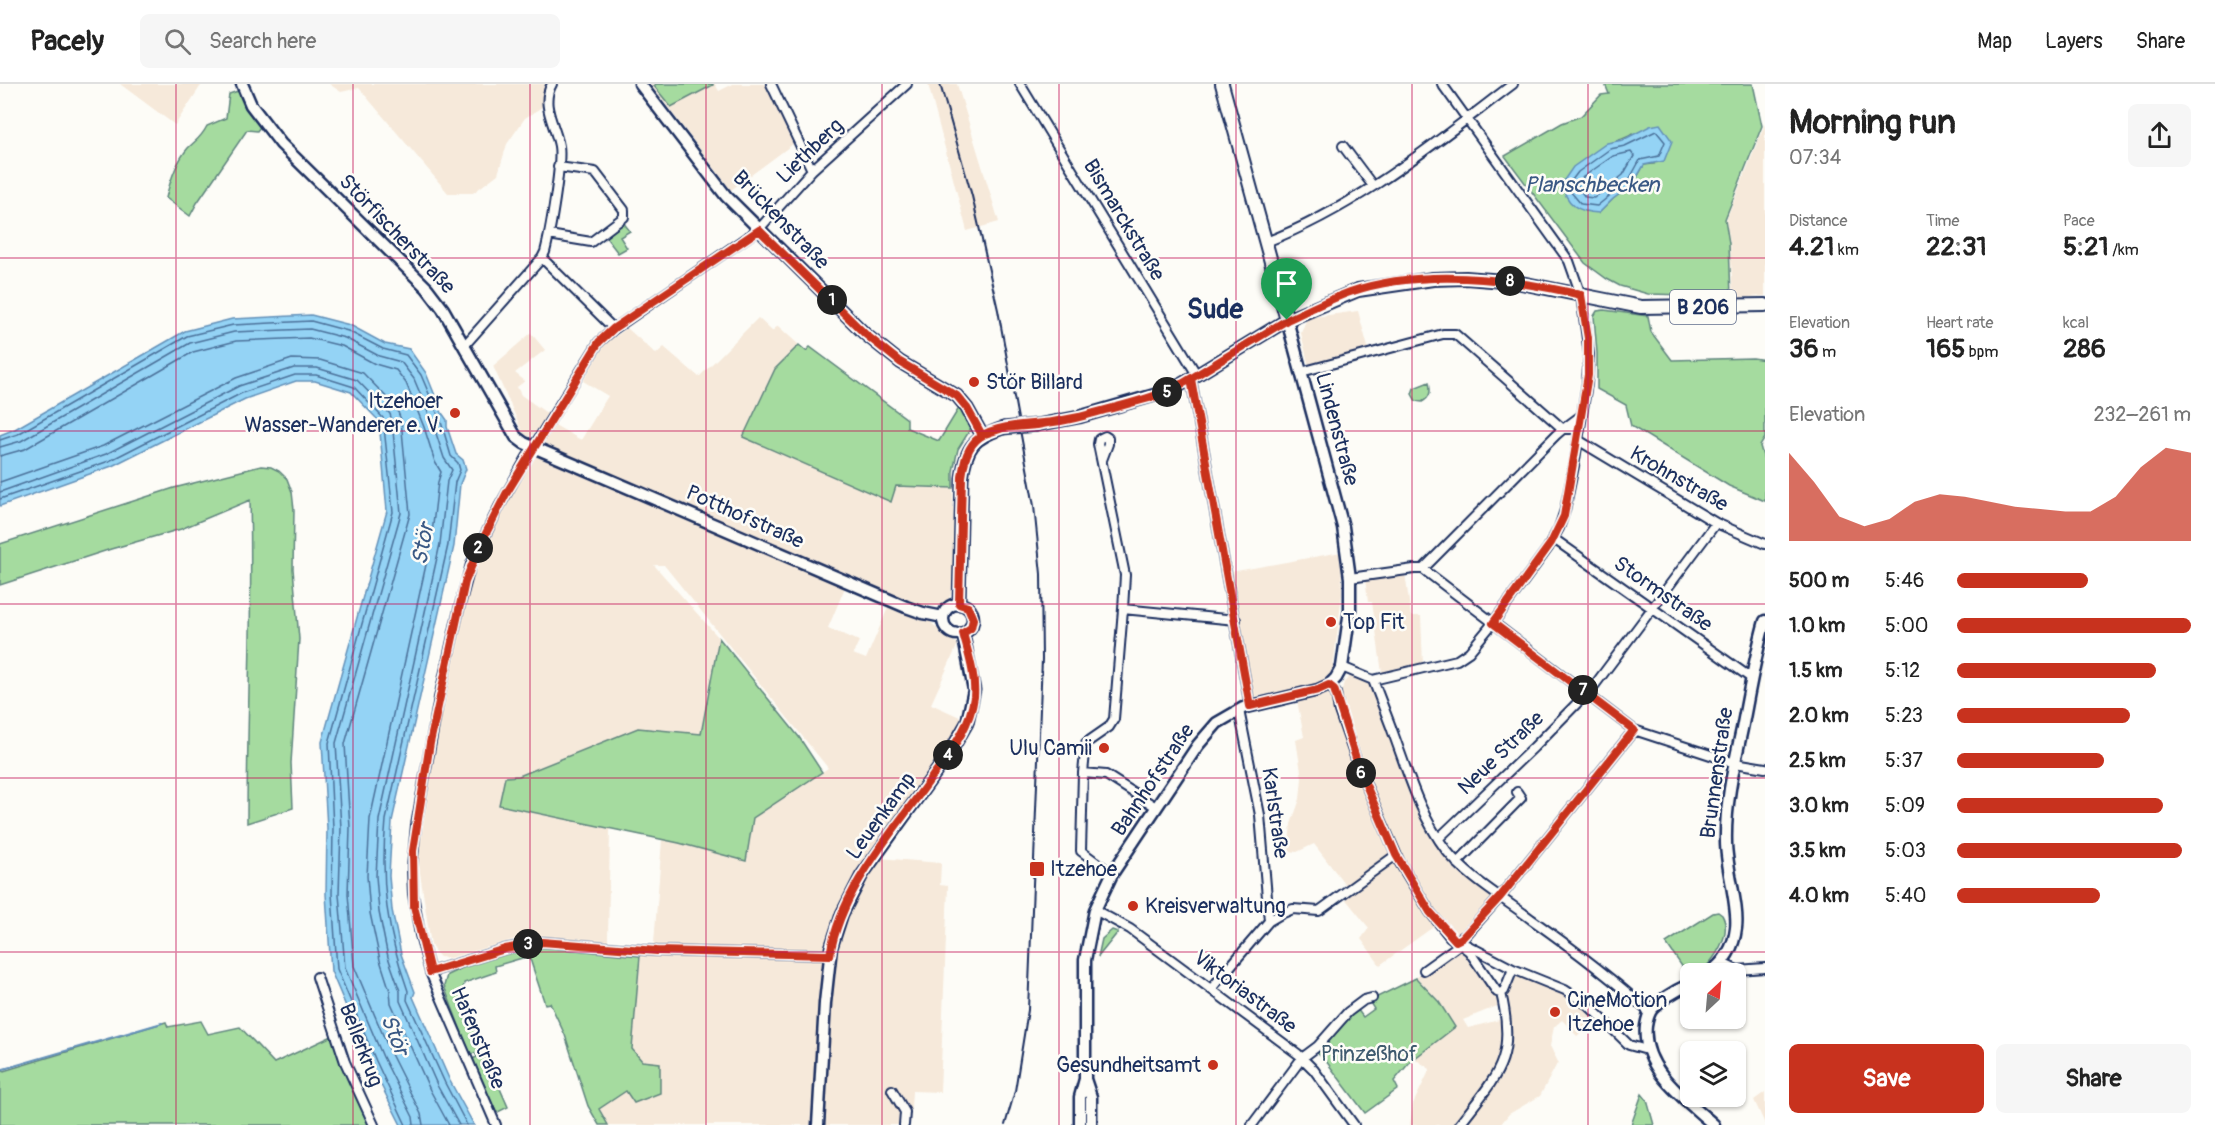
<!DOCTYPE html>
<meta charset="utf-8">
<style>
:root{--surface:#fff;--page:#f6f6f6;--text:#222;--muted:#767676;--line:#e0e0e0;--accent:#c8321e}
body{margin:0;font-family:Pangolin,sans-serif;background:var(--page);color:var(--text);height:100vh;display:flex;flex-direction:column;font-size:22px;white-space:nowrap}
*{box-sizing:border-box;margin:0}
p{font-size:20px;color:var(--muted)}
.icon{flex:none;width:33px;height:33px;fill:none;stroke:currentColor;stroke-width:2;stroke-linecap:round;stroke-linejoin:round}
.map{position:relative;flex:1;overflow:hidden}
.panel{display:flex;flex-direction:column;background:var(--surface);width:450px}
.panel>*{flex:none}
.needle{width:39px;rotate:26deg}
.buttons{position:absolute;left:1680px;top:879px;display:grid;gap:12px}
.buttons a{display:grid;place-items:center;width:66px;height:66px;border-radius:9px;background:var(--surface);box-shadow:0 2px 4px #0004;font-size:30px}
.pin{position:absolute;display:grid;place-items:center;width:51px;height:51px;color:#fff;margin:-62px -26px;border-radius:50% 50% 50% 0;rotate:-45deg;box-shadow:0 0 6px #0007}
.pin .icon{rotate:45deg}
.km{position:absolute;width:30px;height:30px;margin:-15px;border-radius:50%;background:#222;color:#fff;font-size:16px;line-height:30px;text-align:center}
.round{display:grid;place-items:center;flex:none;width:63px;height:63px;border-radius:9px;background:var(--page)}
.overview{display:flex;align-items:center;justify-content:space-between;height:102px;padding:0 24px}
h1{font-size:33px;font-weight:700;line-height:45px}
.metrics{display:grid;grid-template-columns:repeat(3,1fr);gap:9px;height:102px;padding:6px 24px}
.metrics div{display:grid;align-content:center}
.metrics b{font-size:26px;font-weight:700}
.metrics small{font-size:16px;font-weight:400}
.metrics p{font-size:16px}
.chart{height:168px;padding:12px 24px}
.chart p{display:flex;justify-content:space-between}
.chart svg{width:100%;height:108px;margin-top:6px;fill:var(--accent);opacity:.7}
.action{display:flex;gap:12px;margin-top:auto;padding:12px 24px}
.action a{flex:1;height:69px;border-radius:9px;background:var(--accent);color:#fff;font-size:24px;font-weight:700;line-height:69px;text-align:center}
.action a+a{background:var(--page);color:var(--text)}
ul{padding:0 24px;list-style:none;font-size:20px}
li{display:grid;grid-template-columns:96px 72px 1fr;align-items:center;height:45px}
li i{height:15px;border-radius:8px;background:var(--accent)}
header{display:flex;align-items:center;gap:36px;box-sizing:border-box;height:84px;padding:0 30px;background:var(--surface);border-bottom:2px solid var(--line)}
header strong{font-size:28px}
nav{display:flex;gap:33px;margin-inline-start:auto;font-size:21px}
.search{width:420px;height:54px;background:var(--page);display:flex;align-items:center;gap:15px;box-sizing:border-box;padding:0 21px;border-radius:9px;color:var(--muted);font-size:22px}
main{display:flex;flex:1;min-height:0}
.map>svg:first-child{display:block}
</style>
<header>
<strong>Pacely</strong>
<div class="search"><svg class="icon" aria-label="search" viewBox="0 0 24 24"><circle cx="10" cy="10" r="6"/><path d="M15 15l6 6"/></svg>Search here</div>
<nav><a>Map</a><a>Layers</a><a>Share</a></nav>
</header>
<main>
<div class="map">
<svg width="1765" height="1041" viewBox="0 0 1765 1041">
<rect width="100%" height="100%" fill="#fdfcf7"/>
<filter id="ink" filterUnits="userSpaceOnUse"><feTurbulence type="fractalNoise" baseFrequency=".0167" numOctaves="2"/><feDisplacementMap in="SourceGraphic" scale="12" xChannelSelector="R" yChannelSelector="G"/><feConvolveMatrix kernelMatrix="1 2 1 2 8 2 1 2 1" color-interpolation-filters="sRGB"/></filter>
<g filter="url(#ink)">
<path fill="#f6e9da" d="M120 0H202L175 41Z
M329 0H547L544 5 542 23 525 34 507 60 498 90 473 109H448L359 4 341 8Z
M650 0H715L719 7 733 0H765L793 60 731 106Z
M928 0H957L999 138 967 147Z
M1765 40V212L1733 214 1730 158 1726 136Z
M1358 227 1369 267 1309 283 1301 249 1307 234Z
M758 234 772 247 778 242 799 261 775 285 891 418 895 402 953 404 954 484 951 510 948 516 938 522 906 520 547 366 543 361 545 353 553 340 581 356 608 312 583 297 605 260 627 244 656 270 664 263 699 293Z
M531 249 545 266 515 289 525 297 517 303 521 311 548 330 538 345 530 353 523 349 493 282Z
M540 371 846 501 828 544 859 557 853 570 866 575 890 519 928 535 942 550 958 560 931 620 962 634 959 642 938 677 867 773 941 779 940 801 948 802 940 1008 912 1007 910 1041H608L599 1025 626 1007 634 1019 660 1008 652 978 642 977 632 965 640 872 654 859 662 756 679 759 753 734 828 684 664 481H654L719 554 701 650 638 644 519 692 505 693 499 721 610 745 608 857 545 852 516 855 450 874 440 873 435 868 431 861 417 770 423 721 450 586 472 493 482 467 528 379 534 372Z
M1341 468 1342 510 1333 584 1328 593 1313 601 1254 613 1231 488Z
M1405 489 1411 532H1421L1423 581 1382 589 1372 518H1368L1365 494Z
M1351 592 1359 593 1368 597 1374 605 1396 666 1438 760 1495 814 1464 848 1455 853 1431 826 1402 780 1359 677 1341 620V609L1344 598Z
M1330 609 1358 692 1391 770 1347 803 1314 760 1297 768 1288 767 1291 740 1300 715 1302 694 1296 656 1304 653 1297 616Z
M1395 776 1436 841 1380 881 1361 855 1369 844 1344 813Z
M1459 862 1469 868 1499 913 1502 920 1463 936 1468 944 1503 935 1505 959 1494 992 1454 1041H1410L1413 1020 1430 985 1415 975 1455 942 1439 917 1416 893Z
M1513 888 1574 914 1597 934 1577 952 1562 936 1554 943 1550 962 1558 978 1540 1012 1509 1030 1500 1041H1461L1505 984 1509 959 1506 906Z
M1765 1008V1040L1754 1016Z"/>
<path fill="#a5db9f" stroke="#60857e" stroke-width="1.5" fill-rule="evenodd" d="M656 0H713V1L671 23 654 2Z
M1605 0H1753L1762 42 1725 135 1729 159 1731 212 1648 210 1620 202 1607 195 1585 179 1505 72 1562 39 1581 32 1601 11 1609 10ZM1632 50 1654 80 1644 81 1633 100 1613 115 1599 129 1600 65C1610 57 1622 57 1632 50Z
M238 7 260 43 257 47 247 46 197 119 190 132 166 114C170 97 176 78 188 64 197 55 201 54 207 42L226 34 229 10Z
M622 137 630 147 620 153 627 164 618 169 604 151Z
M1604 226 1648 232 1651 248 1672 276 1753 274 1765 276V354L1760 362 1765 379V417L1729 402 1631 342 1626 321 1597 305V269L1594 232 1597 227Z
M799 261 806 267 810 263 907 335V344L939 357 959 324 970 346 958 365 953 387V404L896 402 891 418 743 353 775 285Z
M1429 298C1431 307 1431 313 1422 318L1416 317 1412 310 1414 304Z
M261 382 271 383 279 387 287 395 292 408 294 426 293 485 299 555 291 679 293 724 247 739C247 631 253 524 250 416L181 445 111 465 0 501V460L174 404Z
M719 554 799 653 822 688 753 734 746 777 679 759 499 721 505 693 519 692 638 644 701 650Z
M1718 828 1722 831C1733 850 1714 876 1701 888L1690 890V894L1666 859 1713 829Z
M1112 846 1118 848 1098 873 1102 855Z
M542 863 640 872 632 965 642 977 660 979V1009L634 1019 626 1007 599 1025 608 1041H599L588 1022 565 951 550 919 545 920 529 872 495 882 496 888 464 899 462 917 508 1023 496 1029 472 975 477 973 475 969 470 970 444 902 447 891C477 876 509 867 542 863Z
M1416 894 1439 918 1455 943 1410 978 1394 997 1398 1005 1365 1029 1326 977 1316 968 1357 925 1363 933 1374 925 1369 917Z
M201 937 208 950 240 943 274 979 332 952 371 1041H0V988L166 938 168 943Z
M1642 1010 1647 1016 1654 1041H1631Z"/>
<path fill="#94d3f5" stroke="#6491b9" stroke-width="1.5" d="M1660 40 1672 57 1664 77 1644 81 1633 100 1613 115 1599 129C1578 128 1566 121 1562 99L1573 83 1607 59 1623 56 1650 42Z
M311 231 350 241 385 260 409 265 426 289 442 329 447 336V343L456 370 463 376 466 385 460 400 454 462 392 737 389 792 392 826 401 870 415 908 413 913 450 997 474 1041H401L370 979 331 887 326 810 327 744 322 658 387 427 379 337 351 308 315 297H296L245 315 112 382 0 422V351L15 345 185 247 232 235Z"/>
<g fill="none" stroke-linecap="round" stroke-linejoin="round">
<path stroke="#4b719a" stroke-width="1.5" d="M1656 47 1665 58 1659 72 1640 76 1629 96 1597 122 1581 120 1570 107 1569 100 1578 88 1610 65 1625 62Z
M1631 68 1634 72 1623 91 1594 114 1585 113 1577 102 1583 93 1613 72Z
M0 356 18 350 187 252 233 241 311 237 348 247 383 265 406 271 421 291 441 338 451 372 458 379 460 386 455 398 448 461 386 736C380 798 387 848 408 907L407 916 445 999 467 1041
M0 363 21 357 190 259 234 248 310 245 345 254 379 272 401 278 414 295 433 340 444 374 452 386 447 397 440 460 379 736 376 792 379 828 388 873 400 907V917L438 1003 459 1041
M0 372 25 365 193 268 236 257 309 254 342 262 375 280 396 286 406 299 424 343 435 378 441 388 438 398 431 458 370 735 367 792 370 829 380 876 390 907 391 919 430 1006 449 1041
M0 398 103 362 236 294 292 275 320 276 363 289 396 323 401 336 410 430 345 660 350 744 348 810 354 882 391 970 421 1030 423 1041
M0 408 106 370 239 302 294 284H317L357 296 390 330 392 337 401 429 336 659 341 744 339 810 345 884 383 973 413 1033 414 1041
M0 415 109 377 242 309 295 291H316L354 303 383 334 393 428 329 659 333 744 332 810 337 885 376 977 406 1041"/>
<path stroke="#6491b9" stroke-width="2" d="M0 986 162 939"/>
<defs>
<path id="street" d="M771 0 812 86
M1020 0 1197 291
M1343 62 1373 102
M549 151 591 158 624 133V126L595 88 558 83
M1266 158C1358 123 1436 58 1513 0
M542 174 614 245 759 145 812 86 907 0
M464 262 542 174 545 168C550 149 562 80 559 62 555 40 540 21 552 0
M1301 288 1443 250H1455L1563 345 1582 331
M1191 295 1250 622
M1578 356 1716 439 1765 460
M1102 376 1108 360V354L1105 352 1099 355 1098 360 1125 491 1123 525
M1554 455 1751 594
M1423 485 1634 646 1735 679 1765 684
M1350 494 1414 485H1423L1556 351 1563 345H1579
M1342 583 1373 596 1457 576 1469 568 1493 539 1548 464 1559 444 1565 426 1574 382 1587 299 1589 270 1581 211 1569 177 1442 0
M1373 596 1391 643
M1329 601 1336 609 1339 627 1360 687 1400 779 1430 828 1450 853 1469 867 1497 908 1501 909C1517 976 1497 991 1459 1041
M1239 626 1260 731 1269 837
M1392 646C1407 686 1420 732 1446 766 1468 794 1503 814 1531 835 1572 864 1612 894 1649 928
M1083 689 1086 659 1109 643 1114 635 1123 525 1236 536
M1439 754 1534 663 1594 602 1716 439
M1457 779 1521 714 1517 708
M1112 790 1081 767 1083 689 1106 691 1156 723
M1095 826 1130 845 1298 970 1314 986 1354 1041
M1456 857 1466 851 1500 813 1634 646
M1465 860 1513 885 1565 906 1588 921 1629 961 1647 966
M1722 879 1737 886 1765 884
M1424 886 1456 863 1458 859
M430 888 505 865 542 858 657 867 830 871
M317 893 345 978 374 1041
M1211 905 1269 837 1281 830 1293 825 1319 827 1396 771
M1501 909 1504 907 1513 885
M892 1006 905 1028 904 1041
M496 1041 430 888 420 851 413 810 412 784 416 741 439 614 460 521 471 480 499 423 526 375 599 258 614 245
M1252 1041 1302 974 1318 962 1348 928 1364 916 1372 914"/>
<path id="secondary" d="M242 0 251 21 281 60 427 204 443 225 516 353 524 359 906 523 923 529 943 533
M640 0 726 112 865 250 900 278 957 312 967 324 982 351
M1037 341 1079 333 1172 306 1287 236 1343 443 1350 494V526L1342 583 1336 594 1329 601 1318 606 1243 624 1217 639 1198 661 1112 790 1095 826 1085 876V995L1080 1013V1041
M943 535a15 15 0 1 1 30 0a15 15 0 1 1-30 0Z
M959 520 962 394C966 362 974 354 1003 344
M1708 890C1724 879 1734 863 1736 844 1739 822 1726 784 1726 758 1725 720 1734 682 1742 645 1749 609 1755 572 1765 537
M1690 900C1677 906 1662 914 1652 925 1648 930 1647 936 1646 942 1641 985 1686 1016 1714 1041
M1085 995 1091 1013V1041
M818 1041 825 919 831 864 842 830 862 791 951 667 967 639 974 606 963 549"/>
<path id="primary" d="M1222 0 1287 236 1358 206 1433 195 1466 194 1516 198 1641 223 1765 221"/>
</defs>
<use href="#street" stroke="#1b2f5e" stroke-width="12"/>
<use href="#secondary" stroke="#1b2f5e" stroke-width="15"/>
<use href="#primary" stroke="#1b2f5e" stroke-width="16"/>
<use href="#street" stroke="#fdfcf7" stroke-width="8"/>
<use href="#secondary" stroke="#fdfcf7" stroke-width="10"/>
<use href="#primary" stroke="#fdfcf7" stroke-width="12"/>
<path stroke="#1b2f5e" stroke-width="2" d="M940 0 972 112 998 226 1034 422 1041 490 1042 575 1028 926 1015 1007 1005 1041"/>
<defs>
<path id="secondary-bridge" d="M1003 344 1037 341"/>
</defs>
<use href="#secondary-bridge" stroke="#1b2f5e" stroke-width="15" stroke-linecap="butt"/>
<use href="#secondary-bridge" stroke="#fdfcf7" stroke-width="10"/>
</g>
</g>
<g fill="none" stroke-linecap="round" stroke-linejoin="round" filter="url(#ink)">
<defs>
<path id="route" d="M1287 236 1182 300 1157 312 1079 333 1037 341 1003 344 982 351 967 324 957 312 900 278 865 250 759 146 614 244 599 258 506 410 480 461 465 498 430 659 413 767 414 822 430 888 505 865 542 858 657 867 830 871C841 804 894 747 932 693 950 668 970 644 974 613 976 592 968 569 963 549L971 544 973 535 968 523 959 520 962 393C964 378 967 362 980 353 999 339 1038 341 1061 337 1076 335 1090 330 1105 326 1135 318 1164 311 1191 295L1250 622 1318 606 1329 601 1334 605 1360 687 1396 771 1430 828 1456 857 1462 854 1500 813 1634 646 1493 539 1551 459 1564 432 1588 291V254L1581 211C1510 194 1420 184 1350 208 1328 216 1308 226 1287 236"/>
</defs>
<use href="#route" stroke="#fff" stroke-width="12"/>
<use href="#route" stroke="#c8321e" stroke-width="8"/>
</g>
<path fill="none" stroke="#c2185b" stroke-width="1.5" stroke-opacity="0.55" d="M176 0V1041M353 0V1041M530 0V1041M706 0V1041M882 0V1041M1059 0V1041M1236 0V1041M1412 0V1041M1588 0V1041M0 174H1765M0 347H1765M0 520H1765M0 694H1765M0 868H1765"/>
<g fill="#c8321e" stroke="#fdfcf7" stroke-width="2">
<circle cx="974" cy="298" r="6"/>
<circle cx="455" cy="329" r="6"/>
<circle cx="1331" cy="538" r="6"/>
<circle cx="1104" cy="664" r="6"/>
<rect x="1029" y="777" width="16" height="16" rx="3"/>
<circle cx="1133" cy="822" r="6"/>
<circle cx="1555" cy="928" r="6"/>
<circle cx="1213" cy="981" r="6"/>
</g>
<g text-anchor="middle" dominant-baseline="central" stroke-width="5" stroke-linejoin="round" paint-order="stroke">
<rect fill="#fdfcf7" stroke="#5f6c8c" stroke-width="1.5" x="1670" y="206" width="66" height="34" rx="4.5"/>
<g font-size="20" font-weight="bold" fill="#1b2f5e">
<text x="1703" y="223">B 206</text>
</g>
<g font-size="21" fill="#1b2f5e" stroke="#fdfcf7">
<text transform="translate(810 67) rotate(-44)">Liethberg</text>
<text transform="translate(781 136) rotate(46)">Brückenstraße</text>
<text transform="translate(1124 136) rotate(59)">Bismarckstraße</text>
<text transform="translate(397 150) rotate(46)">Störfischerstraße</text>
<text transform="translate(1337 345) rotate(75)">Lindenstraße</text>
<text transform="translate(1679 395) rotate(30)">Krohnstraße</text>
<text transform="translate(745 433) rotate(24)">Potthofstraße</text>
<text transform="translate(1663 510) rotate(35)">Stormstraße</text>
<text transform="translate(1501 669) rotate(-44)">Neue Straße</text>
<text transform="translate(1717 689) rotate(-82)">Brunnenstraße</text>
<text transform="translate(1153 696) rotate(-56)">Bahnhofstraße</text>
<text transform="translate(1275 729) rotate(82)">Karlstraße</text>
<text transform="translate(881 732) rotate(-54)">Leuenkamp</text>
<text transform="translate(1245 908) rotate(37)">Viktoriastraße</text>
<text transform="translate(478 954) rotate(67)">Hafenstraße</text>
<text transform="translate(361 961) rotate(69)">Bellerkrug</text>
</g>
<g font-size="21" fill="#1b2f5e" stroke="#fdfcf7" text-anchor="start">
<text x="986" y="298">Stör Billard</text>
<text x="443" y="317" text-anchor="end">Itzehoer<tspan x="443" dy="24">Wasser-Wanderer e. V.</tspan></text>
<text x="1343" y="538">Top Fit</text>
<text x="1092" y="664" text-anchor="end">Ulu Camii</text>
<text x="1050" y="785">Itzehoe</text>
<text x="1145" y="822">Kreisverwaltung</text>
<text x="1567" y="916">CineMotion<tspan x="1567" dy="24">Itzehoe</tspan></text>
<text x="1201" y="981" text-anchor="end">Gesundheitsamt</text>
</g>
<g font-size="21" fill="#3e5a6e" stroke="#fdfcf7">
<text x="1369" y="970">Prinzeßhof</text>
</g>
<g font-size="22" font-style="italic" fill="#395884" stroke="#fdfcf7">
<text x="1592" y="101">Planschbecken</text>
<text transform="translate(423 460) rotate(-80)">Stör</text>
<text transform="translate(395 951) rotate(68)">Stör</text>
</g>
<g font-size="27" font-weight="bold" fill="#1b2f5e" stroke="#fdfcf7">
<text x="1215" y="225">Sude</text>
</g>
</g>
</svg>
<div class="buttons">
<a><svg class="needle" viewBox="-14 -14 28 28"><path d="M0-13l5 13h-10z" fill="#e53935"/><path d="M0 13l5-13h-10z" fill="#767676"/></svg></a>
<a><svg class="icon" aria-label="layers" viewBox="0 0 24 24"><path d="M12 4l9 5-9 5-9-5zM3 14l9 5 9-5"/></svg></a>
</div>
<div class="pin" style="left:1287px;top:236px;background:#1e9e55"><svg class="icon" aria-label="arrive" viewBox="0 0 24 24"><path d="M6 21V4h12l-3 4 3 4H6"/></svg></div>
<b class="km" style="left:832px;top:216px">1</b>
<b class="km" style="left:478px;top:464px">2</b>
<b class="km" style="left:528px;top:860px">3</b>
<b class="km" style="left:948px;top:671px">4</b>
<b class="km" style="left:1167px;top:308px">5</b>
<b class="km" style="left:1361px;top:689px">6</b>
<b class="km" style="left:1583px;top:606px">7</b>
<b class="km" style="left:1510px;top:197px">8</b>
</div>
<section class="panel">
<div class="overview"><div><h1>Morning run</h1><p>07:34</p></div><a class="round"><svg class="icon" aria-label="share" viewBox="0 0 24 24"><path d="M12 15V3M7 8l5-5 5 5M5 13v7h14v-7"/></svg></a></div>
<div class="metrics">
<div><p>Distance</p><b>4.21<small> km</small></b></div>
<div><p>Time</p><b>22:31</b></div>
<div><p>Pace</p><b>5:21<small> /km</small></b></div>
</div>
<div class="metrics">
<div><p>Elevation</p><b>36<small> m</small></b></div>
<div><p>Heart rate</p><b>165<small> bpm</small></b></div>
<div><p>kcal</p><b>286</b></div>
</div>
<div class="chart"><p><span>Elevation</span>232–261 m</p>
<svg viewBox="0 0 160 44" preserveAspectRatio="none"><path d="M0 44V8L10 20L20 34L30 38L40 35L50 28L60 25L70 26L80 28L90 30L100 31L110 32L120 32L130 26L140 14L150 6L160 8V44z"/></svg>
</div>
<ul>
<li><b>500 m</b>5:46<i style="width:56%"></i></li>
<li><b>1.0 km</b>5:00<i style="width:100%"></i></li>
<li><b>1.5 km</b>5:12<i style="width:85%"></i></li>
<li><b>2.0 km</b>5:23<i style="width:74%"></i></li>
<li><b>2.5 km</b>5:37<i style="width:63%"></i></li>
<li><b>3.0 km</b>5:09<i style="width:88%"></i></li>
<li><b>3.5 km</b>5:03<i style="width:96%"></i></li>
<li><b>4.0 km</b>5:40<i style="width:61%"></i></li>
</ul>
<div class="action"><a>Save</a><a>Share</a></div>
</section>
</main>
